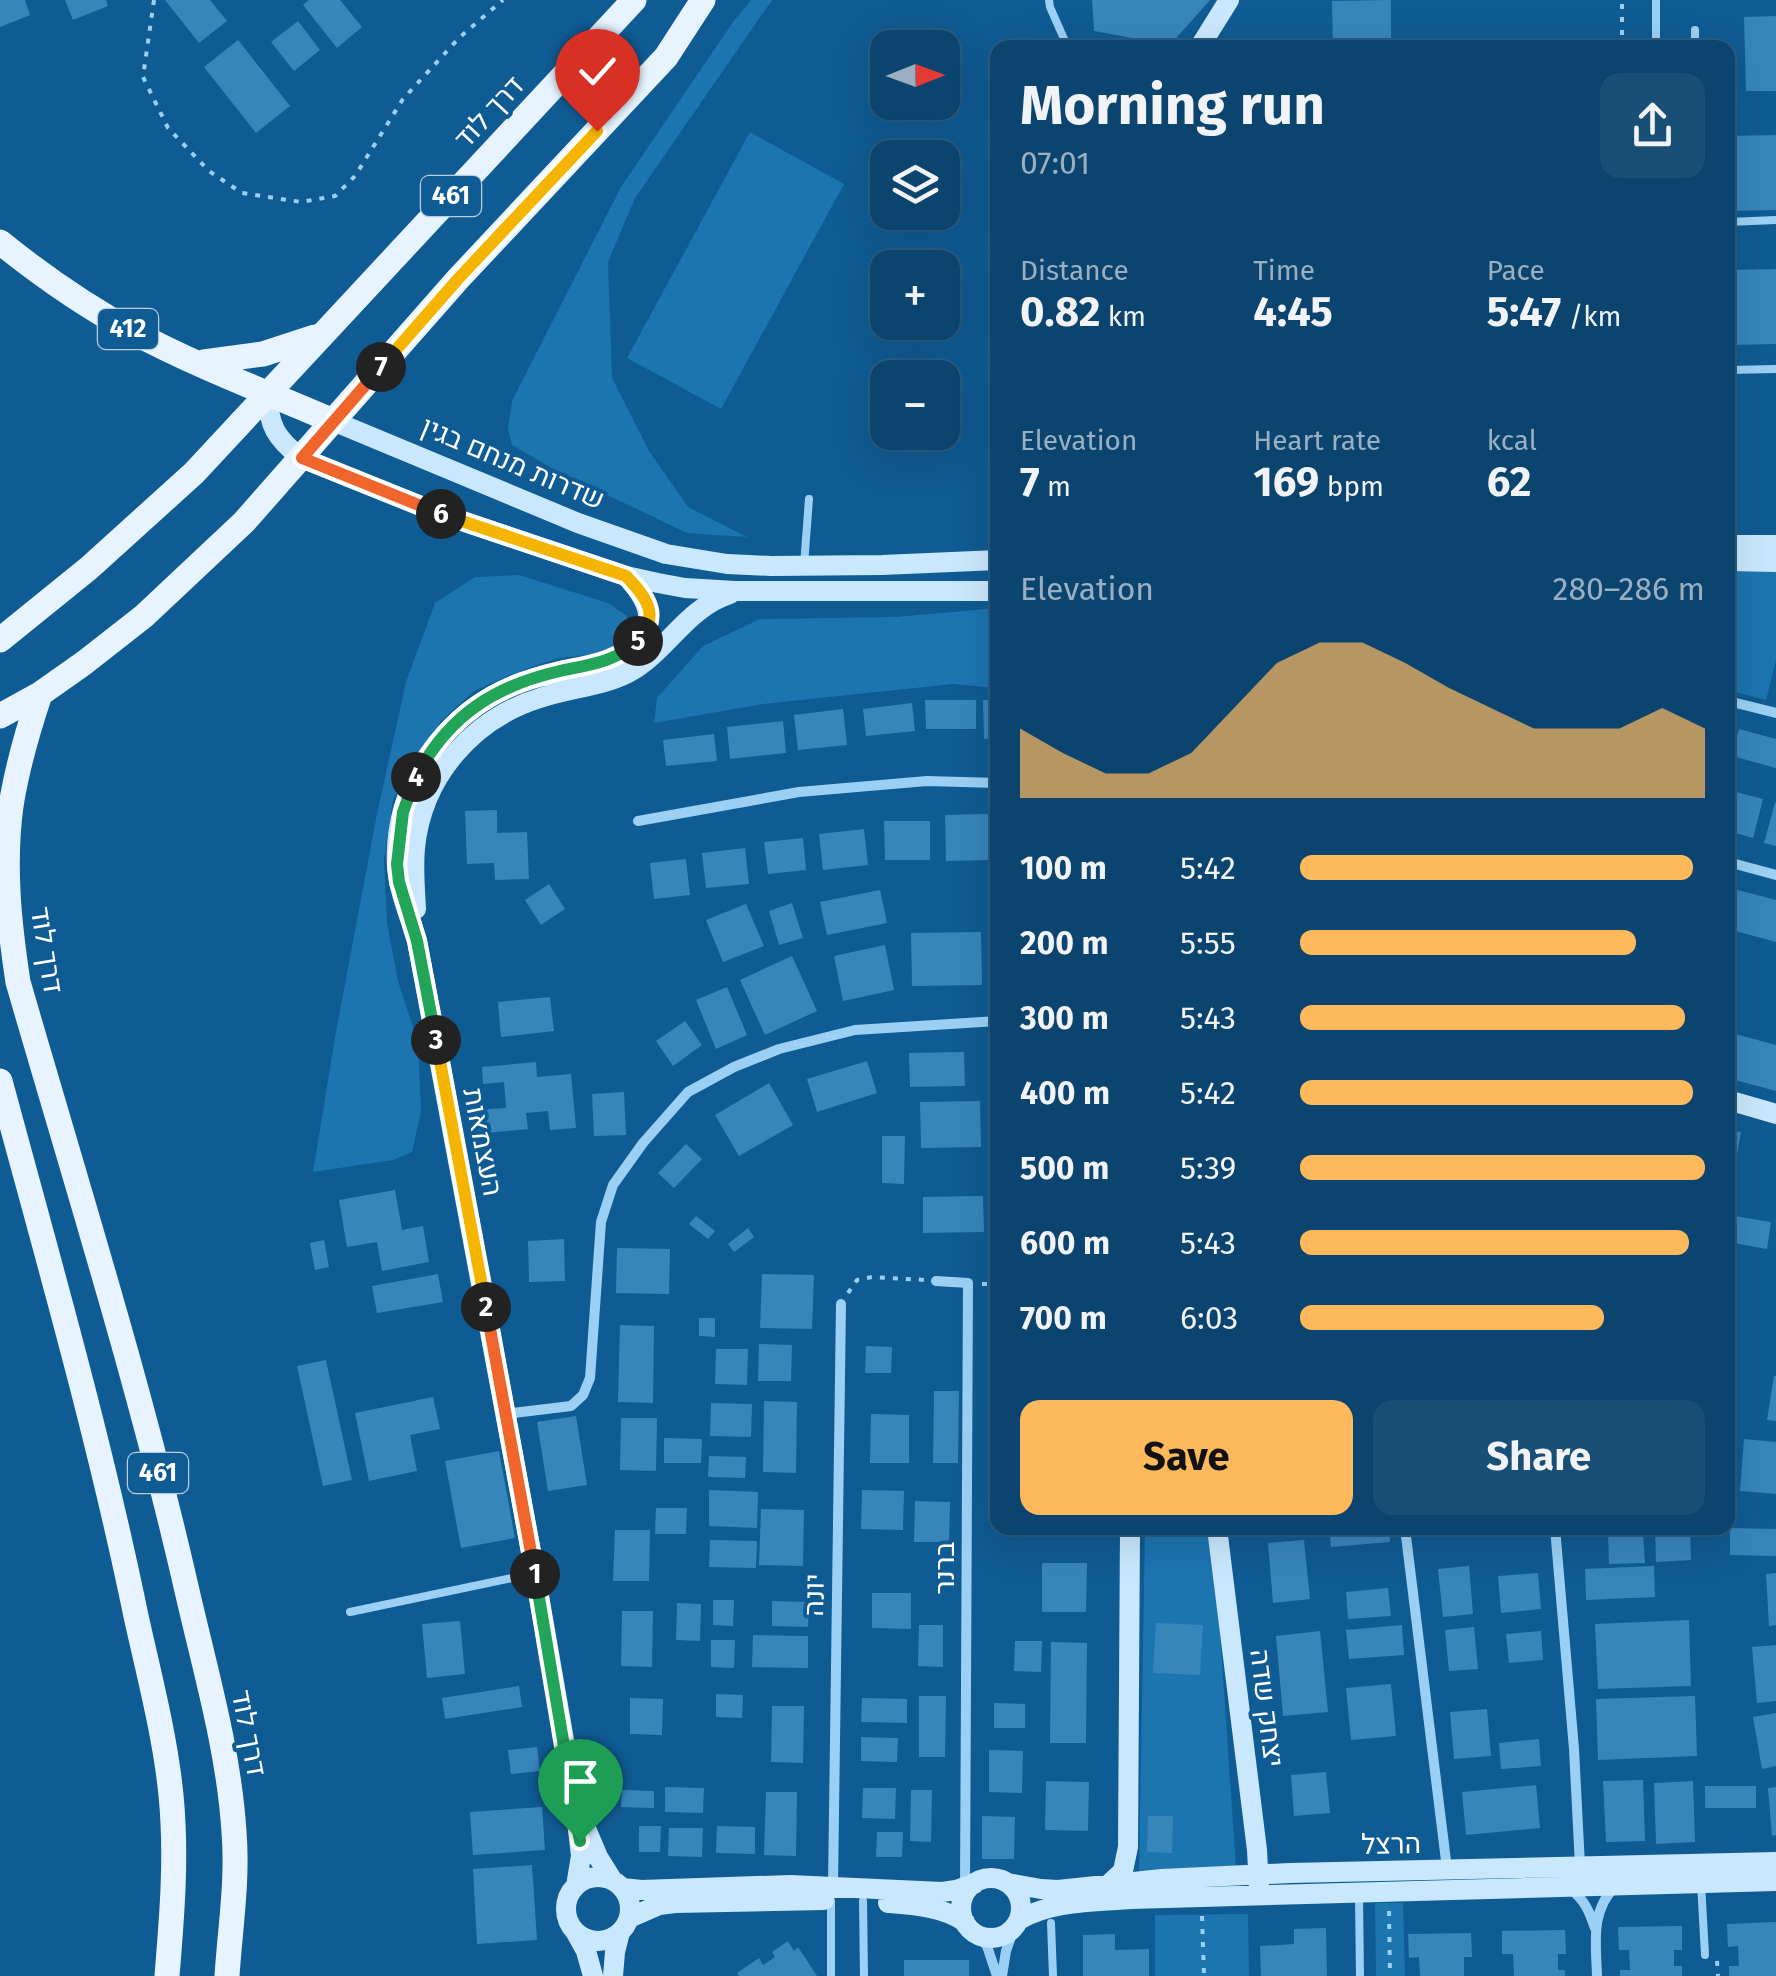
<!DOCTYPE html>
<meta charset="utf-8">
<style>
:root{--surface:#0b446e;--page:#194e76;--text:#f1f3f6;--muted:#9ab0c2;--line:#2b5c81;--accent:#ffb95d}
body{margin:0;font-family:"Fira Sans",Heebo,sans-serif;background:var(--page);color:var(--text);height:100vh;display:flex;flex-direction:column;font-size:38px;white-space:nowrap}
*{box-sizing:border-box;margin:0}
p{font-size:32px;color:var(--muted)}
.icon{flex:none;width:55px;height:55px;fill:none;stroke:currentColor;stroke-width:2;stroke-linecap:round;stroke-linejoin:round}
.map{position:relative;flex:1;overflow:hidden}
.side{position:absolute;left:990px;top:40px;width:745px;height:1495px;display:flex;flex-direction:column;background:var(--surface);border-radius:20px;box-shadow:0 10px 40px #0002,0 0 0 2px var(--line)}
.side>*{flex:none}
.needle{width:65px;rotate:89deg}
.buttons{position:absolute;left:870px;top:30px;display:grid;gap:20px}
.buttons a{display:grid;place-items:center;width:90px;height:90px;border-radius:20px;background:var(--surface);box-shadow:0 10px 40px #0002,0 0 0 2px var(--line);font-size:50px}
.pin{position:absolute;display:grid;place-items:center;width:85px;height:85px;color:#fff;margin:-102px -42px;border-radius:50% 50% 50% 0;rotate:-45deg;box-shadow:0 0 10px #0007}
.pin .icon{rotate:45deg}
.km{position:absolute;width:50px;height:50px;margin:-25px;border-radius:50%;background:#222;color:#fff;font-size:28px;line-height:50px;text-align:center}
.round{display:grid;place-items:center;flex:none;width:105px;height:105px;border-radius:20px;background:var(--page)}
.headline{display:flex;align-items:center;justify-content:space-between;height:170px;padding:0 30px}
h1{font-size:55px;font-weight:700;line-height:75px}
.figures{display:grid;grid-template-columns:repeat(3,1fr);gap:15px;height:170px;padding:10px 30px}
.figures div{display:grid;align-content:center}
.figures b{font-size:42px;font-weight:700}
.figures small{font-size:28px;font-weight:400}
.figures p{font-size:28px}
.chart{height:280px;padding:20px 30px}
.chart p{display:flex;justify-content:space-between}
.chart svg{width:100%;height:180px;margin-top:10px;fill:var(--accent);opacity:.7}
.cta{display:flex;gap:20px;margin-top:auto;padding:20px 30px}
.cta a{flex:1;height:115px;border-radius:20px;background:var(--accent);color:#111;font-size:40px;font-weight:700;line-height:115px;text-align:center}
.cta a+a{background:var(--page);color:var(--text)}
ul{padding:0 30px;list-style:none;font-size:32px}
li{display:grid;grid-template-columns:160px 120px 1fr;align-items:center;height:75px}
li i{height:25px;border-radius:12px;background:var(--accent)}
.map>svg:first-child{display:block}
</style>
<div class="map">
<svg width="1776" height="1976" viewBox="0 0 1776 1976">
<rect width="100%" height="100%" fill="#0f5b93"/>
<path fill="#1d75b0" d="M751 0H772L635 198 608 262 612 378 649 451 688 507 747 537 687 533 555 470 512 445 508 429 512 401 621 187 733 22Z
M750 132 844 184 721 409 627 358Z
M1728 567 1776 571V660L1766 700 1728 690Z
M519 575 608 603 627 616 630 628 624 644 606 653 558 658 512 674 474 691 442 720 393 799 384 860 387 923 398 981 418 1043 421 1111 412 1152 393 1160 313 1172 336 1032 377 814 406 682 435 603 475 577Z
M997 608V688L953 684 763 704 654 723 657 698 703 646 760 619 896 617Z
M1145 1528H1210L1216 1575 1236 1867 1139 1876Z
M1375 1903H1403L1405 1976H1376Z
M1248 1914 1249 1976H1155V1915Z"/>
<path fill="#3786bb" d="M0 0H25L30 15 0 27Z
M65 0H106L108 6 73 20Z
M165 0H210L227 21 199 43Z
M309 0H340L362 27 337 48 303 5Z
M1092 0H1210L1170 45 1094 31Z
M1391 0V48H1333L1332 1Z
M1776 16V91H1746L1744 17Z
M298 21 320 50 294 71 271 42Z
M238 40 290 106 256 133 204 67Z
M1776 135V210L1728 211V136Z
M1776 269V344L1728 345V270Z
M925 700H976V729H926Z
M983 700H998V738L984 739Z
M912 703 915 731 866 736 863 709Z
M843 709 847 745 798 750 794 715Z
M783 721 786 753 730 759 727 727Z
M1739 729 1776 739V768L1732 756Z
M714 734 717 761 666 766 663 740Z
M1728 790 1763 799 1753 838 1728 831Z
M1775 803H1776V846L1764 843Z
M497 810V833L527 832 529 879 495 880 494 863 467 864 465 811Z
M988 814 989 860 946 861 945 815Z
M884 821H930V860H885Z
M864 829 868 865 823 870 819 834Z
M803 838 806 870 768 874 764 842Z
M745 848 749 884 706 888 702 853Z
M686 859 690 895 654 899 650 863Z
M549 884 565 909 541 925 525 900Z
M1734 889 1776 900V942L1728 929V914Z
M880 890 887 923 827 935 820 902Z
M792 903 803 938 779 945 769 911Z
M746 904 764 946 723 962 706 920Z
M981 932 982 985 912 986 911 933Z
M885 945 894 990 843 1001 834 956Z
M792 956 817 1011 765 1035 740 980Z
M727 987 747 1035 716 1049 696 1000Z
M550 997 554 1031 501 1037 498 1002Z
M685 1021 702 1045 673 1066 656 1041Z
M1728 1032 1776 1045V1091L1728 1078Z
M964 1052 965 1086 910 1087 909 1053Z
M867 1061 877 1093 817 1112 807 1079Z
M536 1062 537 1077 571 1074 576 1128 550 1130 548 1111 526 1113 528 1129 475 1134 473 1110 506 1108 504 1082 483 1084 482 1067Z
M769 1083 793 1125 739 1156 715 1115Z
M624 1092 626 1135 594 1136 592 1094Z
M980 1101 981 1147 921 1148 920 1102Z
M1728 1130 1741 1132 1736 1160 1728 1159Z
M882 1136H905L904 1184 882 1183Z
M686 1144 702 1159 674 1188 658 1173Z
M395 1190 402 1230 423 1226 429 1262 382 1271 377 1242 347 1247 339 1200Z
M983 1196 984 1232 923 1233V1197Z
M1728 1215 1771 1222 1767 1249 1728 1242Z
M696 1216 715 1231 708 1239 689 1224Z
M748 1228 754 1237 734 1252 728 1244Z
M564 1239 565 1281 529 1282 528 1241Z
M324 1240 329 1267 315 1270 310 1243Z
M617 1248 670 1249 669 1294 616 1293Z
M438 1274 443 1302 377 1313 372 1286Z
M762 1274 814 1275 812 1329 760 1328Z
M699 1318H715V1337L699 1336Z
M620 1325 654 1326 653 1403 618 1402Z
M759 1344 792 1345 791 1381H758Z
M866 1346 892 1347 891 1373H865Z
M716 1349H748L747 1385 715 1384Z
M326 1360 352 1480 323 1486 297 1366Z
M1774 1376H1776V1421L1767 1420Z
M934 1391H959L958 1463H933Z
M433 1397 440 1429 410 1435 417 1471 369 1481 355 1413Z
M764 1401 797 1402 796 1473 763 1472Z
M711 1403 752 1404 751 1437 710 1436Z
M871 1414 909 1415V1463H870Z
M576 1416 587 1485 548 1491 537 1422Z
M621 1418H657L656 1471 620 1470Z
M664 1438 702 1439 701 1463H664Z
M1744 1439 1776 1442V1494L1740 1491Z
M499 1451 515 1538 461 1548 445 1461Z
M709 1456 746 1457 745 1478 708 1477Z
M709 1490 758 1492 757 1528 709 1526Z
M862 1490 904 1491 903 1530 861 1529Z
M915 1501 950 1502 949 1542H914Z
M656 1508H687L686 1534H655Z
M761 1509 804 1510 803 1566 759 1565Z
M1329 1528H1389L1390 1542 1331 1547Z
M1730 1528 1776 1529V1556L1730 1555Z
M1690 1529 1691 1560 1656 1562 1655 1531Z
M615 1530H650L649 1581H613Z
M1643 1534 1645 1563 1609 1564 1608 1535Z
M710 1540 757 1541 756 1568 709 1567Z
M1304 1540 1310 1599 1273 1603 1268 1543Z
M1042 1563H1087L1086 1612H1042Z
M1469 1566 1473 1614 1443 1617 1438 1569Z
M1654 1566 1655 1597 1586 1600 1585 1569Z
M1538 1573 1541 1609 1501 1613 1498 1576Z
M1776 1573V1625L1769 1626 1766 1574Z
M1388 1588 1391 1616 1348 1619 1346 1592Z
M872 1593H911V1629L872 1628Z
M713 1600H734L733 1626 713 1625Z
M772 1601 809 1602 808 1627 772 1626Z
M677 1603 701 1604 700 1641 676 1640Z
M622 1611H653L652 1667 621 1666Z
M1689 1620 1691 1686 1598 1689 1595 1624Z
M460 1621 465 1674 427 1678 422 1624Z
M1156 1623 1203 1625 1200 1675 1153 1673Z
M919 1625H943V1667L918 1666Z
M1402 1625 1404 1655 1349 1659 1346 1630Z
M1474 1627 1478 1669 1449 1671 1445 1630Z
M1320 1631 1328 1712 1283 1716 1276 1636Z
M1541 1631 1543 1660 1509 1663 1506 1634Z
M753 1635 808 1636V1668L752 1667Z
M711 1640H735L734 1668 711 1667Z
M1015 1641H1042L1041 1672 1014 1671Z
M1051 1642 1087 1643 1086 1743H1050Z
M1776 1645V1701L1757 1703 1752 1647Z
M1391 1684 1396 1736 1351 1740 1346 1688Z
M519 1686 522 1707 445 1719 442 1698Z
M716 1694 743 1695 742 1718 716 1717Z
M919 1696H946L945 1757H919Z
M1695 1696 1697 1756 1598 1760 1596 1699Z
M630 1698 663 1699 662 1735 630 1734Z
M862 1698 907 1699V1723L861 1722Z
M994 1703 1025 1704V1728H994Z
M772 1706H804L803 1763 771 1762Z
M1487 1709 1491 1756 1454 1759 1450 1712Z
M1776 1713V1766L1762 1769 1753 1717Z
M861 1737 898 1738 897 1762 861 1761Z
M1539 1739 1541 1766 1501 1769 1499 1743Z
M537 1747 540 1771 511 1774 508 1750Z
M989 1750 1023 1751 1022 1793 989 1792Z
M1326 1772 1330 1813 1294 1816 1291 1775Z
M1643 1780 1645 1841 1606 1842 1603 1781Z
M1046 1781 1089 1782 1088 1831 1045 1830Z
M1693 1781 1695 1842 1656 1844 1654 1783Z
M1536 1785 1540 1828 1466 1835 1462 1792Z
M1705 1786H1756V1808H1705Z
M665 1787 704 1788 703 1813 665 1812Z
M1776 1787V1835L1772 1836 1768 1788Z
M863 1788H896L895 1819 862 1818Z
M622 1790 654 1791V1808L621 1807Z
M911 1790H932L931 1842 910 1841Z
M766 1792H797L796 1856 764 1855Z
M542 1807 545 1850 473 1855 470 1812Z
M982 1816 1015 1817 1014 1859H982Z
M1148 1816H1173L1172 1853 1147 1852Z
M639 1826H661L660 1852H639Z
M717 1826 755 1827V1854L716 1853Z
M669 1828H703L702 1857 668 1856Z
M877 1832H903L902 1857H876Z
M532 1865 537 1940 477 1944 473 1869Z
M1776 1922V1976H1729V1966H1739L1738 1946 1728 1947 1727 1924Z
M1682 1926V1950H1674V1966H1682V1976H1620V1970H1630L1629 1950H1619L1618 1927Z
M1326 1928 1327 1976H1261L1260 1946 1294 1944V1929Z
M1565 1930 1566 1954H1558V1970H1565V1976H1514L1513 1954H1502V1931Z
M1471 1933 1472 1957H1464V1976H1420L1419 1957 1409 1958 1408 1934Z
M1115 1934V1950L1149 1949V1976H1083V1935Z
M788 1941 794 1951 798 1947 817 1976H739L737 1973 759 1958 763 1965 775 1957 772 1952Z
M904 1960H969V1976H904Z"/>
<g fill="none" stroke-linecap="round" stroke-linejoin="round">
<path stroke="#9bd0f4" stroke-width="4" stroke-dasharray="5 8" stroke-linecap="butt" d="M154 0 143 77 168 128 209 171 242 193 301 202 335 196 355 176 403 99 459 38 503 0
M1622 48V0
M982 1284H998
M848 1293 857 1280 872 1277 926 1280
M1389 1911 1390 1976
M1202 1916 1204 1976
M1717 1961 1718 1976"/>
<path stroke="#9bd0f4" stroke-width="8" d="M1049 0 1050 7 1068 48
M1695 30V48
M1656 48V0
M1728 222 1776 220
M1728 370 1776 369
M804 565 809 499
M350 1612 531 1574
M1701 1883 1705 1955
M1359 1897 1360 1976
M863 1901 864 1976
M1051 1923 1053 1976
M831 1976V1901"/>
<path stroke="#9bd0f4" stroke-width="10" d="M1728 701 1776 713
M638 821 799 792 927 781 998 783
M1728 862 1776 875
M936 1281 968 1283 965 1887
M505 1414 571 1406 583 1395 590 1378 601 1222 613 1185 643 1143 688 1092 734 1067 779 1049 855 1030 998 1021
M1405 1528 1447 1869
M1555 1528 1574 1749 1580 1866
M833 1886 841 1304
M1570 1889C1585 1900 1589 1911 1595 1928
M976 1933 987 1946 997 1976
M1002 1976 1006 1951 1014 1928
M1597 1976C1596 1944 1590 1910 1616 1886"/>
<path stroke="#cae8fd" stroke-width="20" d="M1199 48 1229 0
M268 393C268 426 276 438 301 458L433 511 626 576 658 583 685 588 735 591H998
M333 421 578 523 666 554 727 564 771 566 882 565 998 560
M1728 545H1776
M1728 561 1776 562
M416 909C415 889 413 868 415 848 422 777 472 719 540 698 569 688 600 687 628 673 667 652 686 608 730 594
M1728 1100 1776 1114
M1217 1528 1257 1850 1259 1888
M584 1824 598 1857 613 1881
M566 1909a32 32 0 1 1 64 0a32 32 0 1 1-64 0Z
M961 1908a30 30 0 1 1 60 0a30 30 0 1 1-60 0Z
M1007 1883 1041 1889 1058 1890 1162 1879 1290 1873 1776 1862
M1108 1885 1123 1871 1128 1847 1130 1528
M576 1886 581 1856 575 1803 535 1573 417 941C410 917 399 892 397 867 392 785 446 709 522 682 553 671 590 671 619 656 660 633 654 606 626 576
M623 1888 641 1890 790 1885 942 1892 956 1890 974 1884
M888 1903C914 1905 943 1907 965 1922
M629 1918 659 1905 675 1903 824 1900
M1019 1920C1051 1901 1094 1902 1131 1899L1776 1881
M576 1933 586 1951 593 1976
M613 1976 615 1952 620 1932"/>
<path stroke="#e7f4ff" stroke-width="25" d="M0 242C42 276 87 307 135 333 197 366 268 393 333 421
M204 362 263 354 315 337
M0 640 89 568 194 473 634 0
M40 694C28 730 17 767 11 806 3 865 9 923 18 982 77 1186 141 1388 188 1595 206 1673 229 1752 234 1832 238 1880 230 1929 227 1976
M0 716 40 694 84 663 144 616 244 522 458 279 666 57 703 0
M0 1081C48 1259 99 1436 136 1616 149 1675 165 1735 171 1795 177 1856 172 1915 167 1976"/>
</g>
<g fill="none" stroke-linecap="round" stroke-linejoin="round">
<defs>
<path id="split-1" d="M535 1574 580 1841"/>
<path id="split-2" d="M486 1307 535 1574"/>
<path id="split-3" d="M436 1040 486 1307"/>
<path id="split-4" d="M416 777 403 812 397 864 399 882 417 941 436 1040"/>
<path id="split-5" d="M416 777C448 716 494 686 560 671 588 665 616 662 638 641"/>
<path id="split-6" d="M441 514 626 576C646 597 661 615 638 641"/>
<path id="split-7" d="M381 367 302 458 441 514"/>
<path id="split-8" d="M381 367 458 279 597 131"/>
</defs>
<use href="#split-1" stroke="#fff" stroke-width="20"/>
<use href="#split-2" stroke="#fff" stroke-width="20"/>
<use href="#split-3" stroke="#fff" stroke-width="20"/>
<use href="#split-4" stroke="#fff" stroke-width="20"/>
<use href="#split-5" stroke="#fff" stroke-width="20"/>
<use href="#split-6" stroke="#fff" stroke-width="20"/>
<use href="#split-7" stroke="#fff" stroke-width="20"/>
<use href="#split-8" stroke="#fff" stroke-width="20"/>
<use href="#split-1" stroke="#22a559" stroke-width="12"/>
<use href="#split-2" stroke="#f0652b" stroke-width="12"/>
<use href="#split-3" stroke="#f5b400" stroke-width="12"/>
<use href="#split-4" stroke="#22a559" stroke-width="12"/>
<use href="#split-5" stroke="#22a559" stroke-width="12"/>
<use href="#split-6" stroke="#f5b400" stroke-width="12"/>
<use href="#split-7" stroke="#f0652b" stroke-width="12"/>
<use href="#split-8" stroke="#f5b400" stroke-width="12"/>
</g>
<g text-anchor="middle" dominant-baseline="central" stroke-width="8" stroke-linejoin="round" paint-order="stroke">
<g fill="#0f5b93" stroke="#b7cedf" stroke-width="2.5">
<rect x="421" y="176" width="60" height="40" rx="8"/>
<rect x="98" y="309" width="60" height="40" rx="8"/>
<rect x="128" y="1453" width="60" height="40" rx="8"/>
</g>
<g font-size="25" font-weight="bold" fill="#fff">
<text x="451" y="196">461</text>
<text x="128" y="329">412</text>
<text x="158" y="1473">461</text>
</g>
<g font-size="28" fill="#fff" stroke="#0f5b93">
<text transform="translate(489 112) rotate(-47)">דרך לוד</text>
<text transform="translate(513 463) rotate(23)">שדרות מנחם בגין</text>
<text transform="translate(47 950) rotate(81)">דרך לוד</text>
<text transform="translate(483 1142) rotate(79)">העצמאות</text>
<text transform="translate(944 1568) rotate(-90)">ברנר</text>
<text transform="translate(814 1595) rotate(-89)">יונה</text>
<text transform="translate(1267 1708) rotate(83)">יצחק שדה</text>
<text transform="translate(249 1733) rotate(79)">דרך לוד</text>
<text transform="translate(1391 1844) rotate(-1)">הרצל</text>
</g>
</g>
</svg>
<div class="buttons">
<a><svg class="needle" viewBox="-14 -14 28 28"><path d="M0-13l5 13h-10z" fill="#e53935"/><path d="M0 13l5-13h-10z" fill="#9ab0c2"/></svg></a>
<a><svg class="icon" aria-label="layers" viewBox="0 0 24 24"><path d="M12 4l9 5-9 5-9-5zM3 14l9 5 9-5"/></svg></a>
<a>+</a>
<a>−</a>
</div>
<div class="pin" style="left:580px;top:1841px;background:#1e9e55"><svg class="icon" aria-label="arrive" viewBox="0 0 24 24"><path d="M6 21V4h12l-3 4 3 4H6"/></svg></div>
<div class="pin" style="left:597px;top:131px;background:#d93025"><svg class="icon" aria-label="check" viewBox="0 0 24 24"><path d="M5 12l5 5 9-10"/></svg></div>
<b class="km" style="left:535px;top:1574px">1</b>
<b class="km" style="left:486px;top:1307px">2</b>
<b class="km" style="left:436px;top:1040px">3</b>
<b class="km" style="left:416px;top:777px">4</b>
<b class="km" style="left:638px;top:641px">5</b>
<b class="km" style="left:441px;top:514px">6</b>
<b class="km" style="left:381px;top:367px">7</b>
<section class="side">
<div class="headline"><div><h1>Morning run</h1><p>07:01</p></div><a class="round"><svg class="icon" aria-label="share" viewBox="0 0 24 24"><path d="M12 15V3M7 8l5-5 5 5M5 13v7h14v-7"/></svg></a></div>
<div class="figures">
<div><p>Distance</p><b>0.82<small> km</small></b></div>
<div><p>Time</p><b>4:45</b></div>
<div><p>Pace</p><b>5:47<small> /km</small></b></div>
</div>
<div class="figures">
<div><p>Elevation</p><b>7<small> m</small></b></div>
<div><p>Heart rate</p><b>169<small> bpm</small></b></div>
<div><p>kcal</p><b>62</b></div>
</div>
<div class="chart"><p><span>Elevation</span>280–286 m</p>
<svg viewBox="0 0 160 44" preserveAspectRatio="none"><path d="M0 44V27L10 33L20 38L30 38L40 33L50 22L60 11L70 6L80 6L90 11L100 17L110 22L120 27L130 27L140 27L150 22L160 27V44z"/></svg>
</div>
<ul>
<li><b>100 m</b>5:42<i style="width:97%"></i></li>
<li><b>200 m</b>5:55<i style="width:83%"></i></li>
<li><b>300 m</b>5:43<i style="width:95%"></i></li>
<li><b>400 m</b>5:42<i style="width:97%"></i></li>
<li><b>500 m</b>5:39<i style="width:100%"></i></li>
<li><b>600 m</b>5:43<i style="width:96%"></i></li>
<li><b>700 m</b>6:03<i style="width:75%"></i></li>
</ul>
<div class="cta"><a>Save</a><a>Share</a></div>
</section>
</div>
